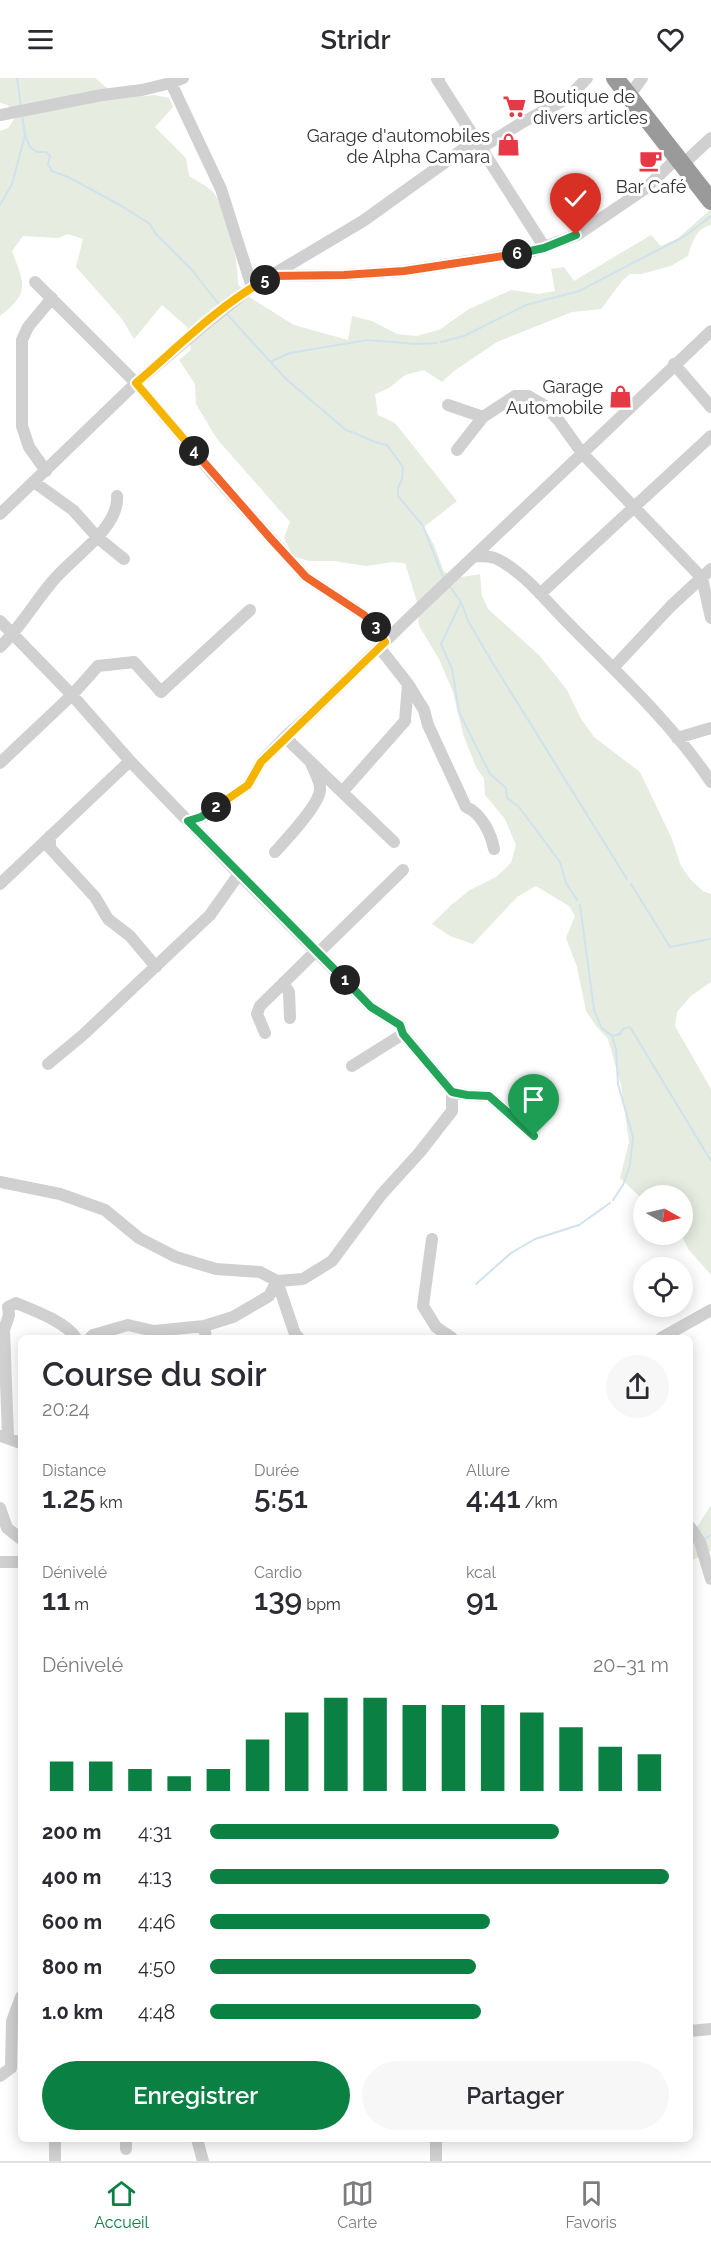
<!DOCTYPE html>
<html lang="fr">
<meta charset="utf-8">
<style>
:root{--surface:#fff;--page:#f7f7f7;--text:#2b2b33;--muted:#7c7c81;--line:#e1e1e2;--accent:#0b8043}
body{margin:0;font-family:Raleway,sans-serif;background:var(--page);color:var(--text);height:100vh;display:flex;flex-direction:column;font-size:22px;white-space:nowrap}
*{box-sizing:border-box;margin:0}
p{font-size:20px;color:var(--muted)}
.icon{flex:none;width:33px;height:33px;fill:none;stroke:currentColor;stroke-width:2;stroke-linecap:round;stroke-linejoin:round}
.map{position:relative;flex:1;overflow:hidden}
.details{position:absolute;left:18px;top:1257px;width:675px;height:807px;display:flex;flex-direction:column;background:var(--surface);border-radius:9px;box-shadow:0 3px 15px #0003}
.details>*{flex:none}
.needle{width:39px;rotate:98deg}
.controls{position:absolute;left:633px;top:1107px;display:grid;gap:12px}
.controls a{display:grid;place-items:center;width:60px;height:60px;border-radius:50%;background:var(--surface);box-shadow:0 3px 15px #0003;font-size:30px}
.pin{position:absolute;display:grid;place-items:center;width:51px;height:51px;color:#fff;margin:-62px -26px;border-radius:50% 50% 50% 0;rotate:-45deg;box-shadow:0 0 6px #0007}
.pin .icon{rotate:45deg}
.km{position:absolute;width:30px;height:30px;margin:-15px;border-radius:50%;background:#222;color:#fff;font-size:16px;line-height:30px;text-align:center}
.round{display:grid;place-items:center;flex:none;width:63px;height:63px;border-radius:32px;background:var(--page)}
.summary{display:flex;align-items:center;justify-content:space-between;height:102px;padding:0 24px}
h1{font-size:33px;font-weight:600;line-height:45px}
.metrics{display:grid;grid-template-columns:repeat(3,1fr);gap:9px;height:102px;padding:6px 24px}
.metrics div{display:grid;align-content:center}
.metrics b{font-size:30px;font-weight:600}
.metrics small{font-size:16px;font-weight:400}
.metrics p{font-size:16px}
.chart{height:168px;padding:12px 24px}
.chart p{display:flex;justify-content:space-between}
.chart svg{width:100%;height:108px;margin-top:6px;stroke:var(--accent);stroke-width:6}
.action{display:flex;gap:12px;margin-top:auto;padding:12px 24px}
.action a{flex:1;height:69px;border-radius:36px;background:var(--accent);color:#fff;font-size:24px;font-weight:600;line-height:69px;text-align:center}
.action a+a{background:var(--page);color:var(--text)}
ul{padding:0 24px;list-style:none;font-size:20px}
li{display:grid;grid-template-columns:96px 72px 1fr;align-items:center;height:45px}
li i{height:15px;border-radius:8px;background:var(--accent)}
header{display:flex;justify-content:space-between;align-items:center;height:78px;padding:0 24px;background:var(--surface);font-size:27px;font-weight:600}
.dock{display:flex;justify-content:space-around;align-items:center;height:84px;border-top:2px solid var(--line);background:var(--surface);font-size:16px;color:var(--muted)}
.dock a{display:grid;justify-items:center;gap:3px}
.dock .selected{color:var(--accent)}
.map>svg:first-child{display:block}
</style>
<header><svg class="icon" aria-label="menu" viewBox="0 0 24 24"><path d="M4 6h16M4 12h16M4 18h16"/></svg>Stridr<svg class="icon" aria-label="heart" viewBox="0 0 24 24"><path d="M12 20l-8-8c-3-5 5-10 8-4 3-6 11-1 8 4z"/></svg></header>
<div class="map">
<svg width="711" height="2083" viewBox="0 0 711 2083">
<rect width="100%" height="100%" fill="#fff"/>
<path fill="#e6ecdf" d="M0 0H95L106 9 126 20 154 17 169 20 173 29 155 49 186 80 189 98C197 103 207 108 213 114 228 133 238 183 238 206L249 219 294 247 348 262 352 238 372 243 397 256 416 258 439 252 469 231 511 212 539 216 555 213 551 191 564 189 574 203 651 157 661 168 677 161 711 131V147C696 150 692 165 688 178L671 188 641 196H630L622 203 601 231 572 234 497 264 454 293 442 304 424 292 405 297 389 310 375 316 378 337 395 345 457 423 424 449 434 467 444 494 462 499 480 496 482 518 488 531 539 577 567 612 580 639 594 659 640 694 672 761 681 788 691 802 703 813 711 816V904L691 918 677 934 675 948 711 1011V1197L689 1172 681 1157 682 1156V1118L640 1119 620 1100 629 1064 621 1007 608 961 596 948 586 933 577 889 566 860 575 838 569 828 536 808 517 819 473 866 450 858 432 846 450 828 470 812 496 799 511 785 516 767 505 741 485 717 484 701 476 689 463 656 453 614 439 581 419 548 417 524 405 485 393 484 366 488 334 483H309L293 478 284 460 290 444 217 361 196 326 195 306 179 282 191 272 187 249 162 227 134 261 122 241 76 189 83 161 68 156 58 160 23 158 12 173C23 204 32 214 0 238V53L8 50 15 40 8 27 0 25Z
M711 1427V1473L690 1483V1452L697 1449Z"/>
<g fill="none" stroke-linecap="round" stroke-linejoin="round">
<path stroke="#cfe2ee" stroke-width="2" d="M17 0 21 28
M22 37 25 57 30 69 37 74H46L50 78 48 86 52 93 68 99 120 127 150 146 155 155 192 192 221 229
M0 127 12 106 25 57
M227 236 286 301 346 352C363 357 368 364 387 367L403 389 402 401 398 410V418L423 448 443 499
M441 264 464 258 526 227 579 213 685 158 711 138
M272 283 290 275 367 262 417 266 437 265
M450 509 461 524 441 566 452 591 459 634 490 696 506 710 507 720 519 729 560 784 566 805 577 822
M462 526 468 543 492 584 627 801
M631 806 670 869 711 861
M580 827 594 932 601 949 612 958 616 971 618 1006 633 1059 630 1087 623 1107 613 1122
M612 958 620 956 623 951 630 949 711 1083
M476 1206 511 1175 535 1161 579 1147 610 1125
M703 1462 711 1457"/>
<path stroke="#d0d0d0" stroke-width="12" d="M439 0 437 1 545 170
M171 5 221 111 252 209
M629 18 642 0
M0 37 102 17 142 12 171 5 183 0
M481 70 523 44 568 20 587 0
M682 87 711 60
M273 198 344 197 404 193 533 173 577 157 646 110 677 80
M35 204 136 305 211 394 306 499 364 537 373 545 385 564
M674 286 711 329
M448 327 483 339 515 318H528L545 328 559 343 582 375 702 500 711 540
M457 372 483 339
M46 393 29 369 22 348V262L28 249 52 220
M34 404 73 432 98 460 124 481
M0 436 136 305 209 243 252 209 363 143 476 62
M475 478C484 478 493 478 501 483 526 497 546 523 566 543 615 593 672 645 711 704
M540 516 711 358
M0 543 72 617 130 683 239 796 371 929 400 947 403 956 452 1014 467 1017 489 1018 534 1058
M0 569C21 549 34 525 52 504 70 481 120 450 117 418
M379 569 408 606 424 632 428 647 466 729C481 735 491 755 494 771
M613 590 671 528 711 491
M287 657 291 665 394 764
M677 660 711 650
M0 685 72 617 98 588 134 584 161 614 250 532
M343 713 405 643 408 606
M188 743 202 739 248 707 261 684 287 657 313 634 410 539 711 253
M50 758V770L95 819 108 841 130 858 156 889
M275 774C286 762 319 727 320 712 321 704 314 693 311 685
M0 806 130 683
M318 875 403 792
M283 905 289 914 290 940
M265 955 257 936 260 928 316 873
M48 986 83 957 210 837 239 796
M352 988 403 956
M0 1104 60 1116 105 1132 139 1160 176 1179 216 1191 260 1194 277 1203 269 1218 233 1239 204 1248 154 1253 128 1247 93 1257 90 1260
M432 1161 423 1228 436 1249 452 1260
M204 1248 206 1260
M299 1260 295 1256 277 1203 303 1201 332 1183 381 1117 420 1074 452 1033V1014
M661 1260 711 1232
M1 1358 21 1365
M8 1359 4 1252 9 1237 8 1229 16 1225C33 1232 66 1244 76 1260
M0 1430 7 1450 21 1461
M690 1449 700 1464 711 1501
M0 1484H21
M690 1953 711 1951
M0 1998 11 1990 12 1943 21 1919
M55 2061V2083
M197 2061 203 2083
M436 2061V2083
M126 2071V2061"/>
<path stroke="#9a9a9a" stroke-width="18" d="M615 0 711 123"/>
</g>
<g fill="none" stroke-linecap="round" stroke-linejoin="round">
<defs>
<path id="split-1" d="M345 902 371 929 400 947 403 956 452 1014 467 1017 489 1018 534 1058"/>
<path id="split-2" d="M216 729 201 739 188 743 345 902"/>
<path id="split-3" d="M216 729 248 707 261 684 385 564 376 549"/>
<path id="split-4" d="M194 373 272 462 306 499 364 537 376 549"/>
<path id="split-5" d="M194 373 136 305C177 270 217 229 265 202"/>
<path id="split-6" d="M265 202 272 198 344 197 404 193 517 176"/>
<path id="split-7" d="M517 176 544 170 576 157"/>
</defs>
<use href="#split-1" stroke="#fff" stroke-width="12"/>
<use href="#split-2" stroke="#fff" stroke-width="12"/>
<use href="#split-3" stroke="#fff" stroke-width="12"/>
<use href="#split-4" stroke="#fff" stroke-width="12"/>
<use href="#split-5" stroke="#fff" stroke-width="12"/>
<use href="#split-6" stroke="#fff" stroke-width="12"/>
<use href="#split-7" stroke="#fff" stroke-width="12"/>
<use href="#split-1" stroke="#22a559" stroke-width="8"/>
<use href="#split-2" stroke="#22a559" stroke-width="8"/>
<use href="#split-3" stroke="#f5b400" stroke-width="8"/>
<use href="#split-4" stroke="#f0652b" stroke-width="8"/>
<use href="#split-5" stroke="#f5b400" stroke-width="8"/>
<use href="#split-6" stroke="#f0652b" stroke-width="8"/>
<use href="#split-7" stroke="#22a559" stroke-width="8"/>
</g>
<defs>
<symbol id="supermarket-bare" viewBox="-9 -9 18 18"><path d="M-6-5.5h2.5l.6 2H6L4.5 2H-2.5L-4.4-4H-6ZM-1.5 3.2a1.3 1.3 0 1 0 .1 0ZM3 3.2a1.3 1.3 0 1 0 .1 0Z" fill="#e63946" stroke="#fff" stroke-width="2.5" paint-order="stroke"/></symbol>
<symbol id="shop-bare" viewBox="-9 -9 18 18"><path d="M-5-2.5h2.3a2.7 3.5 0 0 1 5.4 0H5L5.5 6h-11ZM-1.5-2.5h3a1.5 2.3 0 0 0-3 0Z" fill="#e63946" stroke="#fff" stroke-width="2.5" paint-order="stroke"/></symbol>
<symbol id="cafe-bare" viewBox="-9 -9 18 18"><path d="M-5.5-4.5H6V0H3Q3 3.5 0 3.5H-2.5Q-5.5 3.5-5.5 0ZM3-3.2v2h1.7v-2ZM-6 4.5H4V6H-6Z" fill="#e63946" stroke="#fff" stroke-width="2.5" paint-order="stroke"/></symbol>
</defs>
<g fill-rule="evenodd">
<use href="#supermarket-bare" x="498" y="12" width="33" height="33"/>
<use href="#shop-bare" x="492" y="50" width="33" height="33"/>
<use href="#cafe-bare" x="634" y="66" width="33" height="33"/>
<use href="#shop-bare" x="604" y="302" width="33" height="33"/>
</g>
<g text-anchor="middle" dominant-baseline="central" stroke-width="6" stroke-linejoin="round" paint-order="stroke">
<g font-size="18" fill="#333" stroke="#fff" text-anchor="end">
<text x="533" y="18" text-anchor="start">Boutique de<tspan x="533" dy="21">divers articles</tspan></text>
<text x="490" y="57">Garage d'automobiles<tspan x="490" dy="21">de Alpha Camara</tspan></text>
<text x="651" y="108" text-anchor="middle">Bar Café</text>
<text x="603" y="308">Garage<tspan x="603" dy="21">Automobile</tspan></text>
</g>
</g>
</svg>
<div class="controls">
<a><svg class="needle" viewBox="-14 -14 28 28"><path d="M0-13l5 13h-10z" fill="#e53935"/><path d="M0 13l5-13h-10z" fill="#7c7c81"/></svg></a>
<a><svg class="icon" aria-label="locate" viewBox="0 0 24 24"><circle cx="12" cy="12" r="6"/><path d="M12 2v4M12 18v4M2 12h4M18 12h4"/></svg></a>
</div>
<div class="pin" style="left:534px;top:1058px;background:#1e9e55"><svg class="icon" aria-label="arrive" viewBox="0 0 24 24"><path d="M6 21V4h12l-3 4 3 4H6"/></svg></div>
<div class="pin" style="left:576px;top:157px;background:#d93025"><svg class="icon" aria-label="check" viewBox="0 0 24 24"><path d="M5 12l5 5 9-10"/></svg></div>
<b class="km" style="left:345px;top:902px">1</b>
<b class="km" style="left:216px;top:729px">2</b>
<b class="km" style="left:376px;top:549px">3</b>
<b class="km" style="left:194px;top:373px">4</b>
<b class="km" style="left:265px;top:202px">5</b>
<b class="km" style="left:517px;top:176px">6</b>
<section class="details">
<div class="summary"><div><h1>Course du soir</h1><p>20:24</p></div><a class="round"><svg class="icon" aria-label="share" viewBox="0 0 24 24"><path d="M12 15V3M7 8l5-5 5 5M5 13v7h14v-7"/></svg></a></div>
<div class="metrics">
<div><p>Distance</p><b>1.25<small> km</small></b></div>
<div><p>Durée</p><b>5:51</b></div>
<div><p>Allure</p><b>4:41<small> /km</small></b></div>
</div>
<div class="metrics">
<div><p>Dénivelé</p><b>11<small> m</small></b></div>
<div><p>Cardio</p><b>139<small> bpm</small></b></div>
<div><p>kcal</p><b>91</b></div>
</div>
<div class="chart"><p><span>Dénivelé</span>20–31 m</p>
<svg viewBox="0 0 160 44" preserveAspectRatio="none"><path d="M5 44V32M15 44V32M25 44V35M35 44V38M45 44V35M55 44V23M65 44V12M75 44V6M85 44V6M95 44V9M105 44V9M115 44V9M125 44V12M135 44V18M145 44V26M155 44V29"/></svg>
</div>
<ul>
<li><b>200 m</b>4:31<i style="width:76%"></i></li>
<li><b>400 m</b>4:13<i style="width:100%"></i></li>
<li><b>600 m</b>4:46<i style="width:61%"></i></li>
<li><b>800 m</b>4:50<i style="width:58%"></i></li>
<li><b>1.0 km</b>4:48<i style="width:59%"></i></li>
</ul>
<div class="action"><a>Enregistrer</a><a>Partager</a></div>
</section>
</div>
<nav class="dock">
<a class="selected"><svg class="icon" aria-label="home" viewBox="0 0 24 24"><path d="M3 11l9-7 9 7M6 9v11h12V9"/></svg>Accueil</a>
<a><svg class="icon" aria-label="map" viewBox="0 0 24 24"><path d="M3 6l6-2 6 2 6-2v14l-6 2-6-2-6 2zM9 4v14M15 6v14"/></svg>Carte</a>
<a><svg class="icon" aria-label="saved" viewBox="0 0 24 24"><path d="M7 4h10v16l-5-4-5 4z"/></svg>Favoris</a>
</nav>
